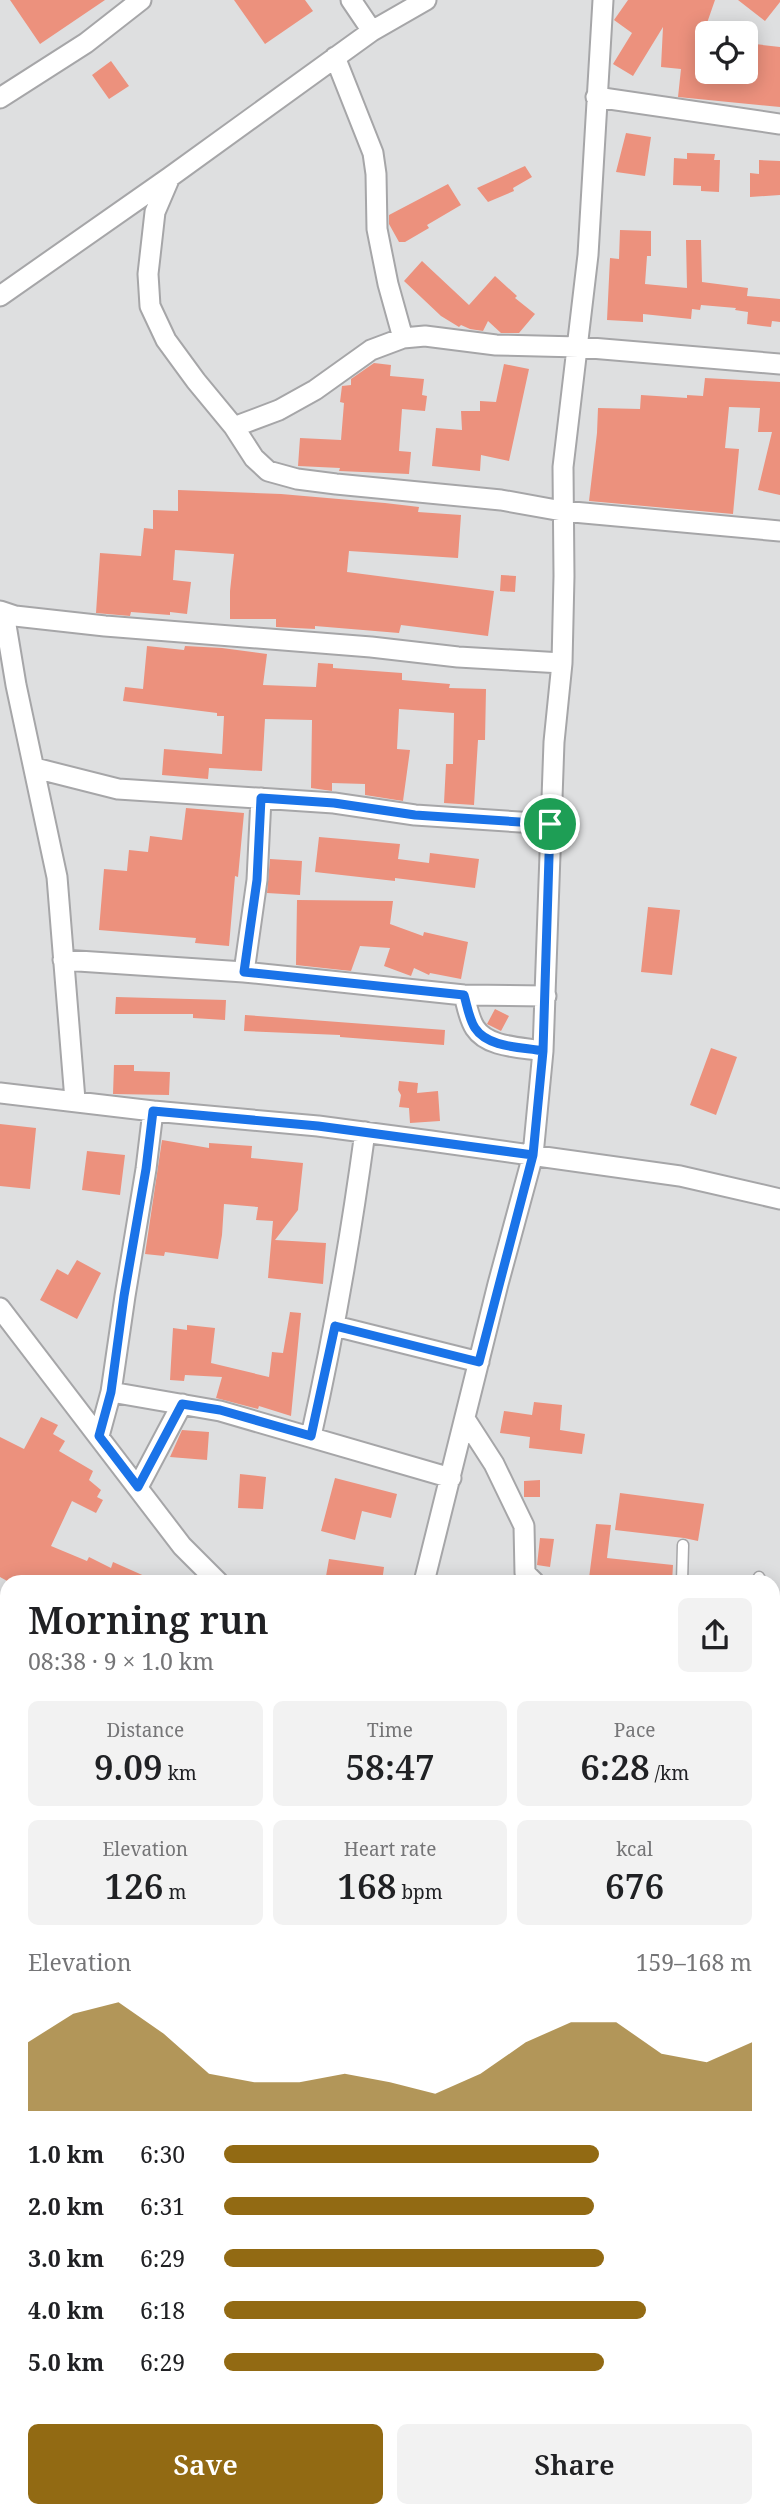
<!DOCTYPE html>
<meta charset="utf-8">
<style>
:root{--surface:#fff;--page:#f2f2f2;--text:#202124;--muted:#757577;--accent:#926a13}
body{margin:0;font-family:"Noto Serif",serif;background:var(--page);color:var(--text);height:100vh;display:flex;flex-direction:column;font-size:26px;white-space:nowrap}
*{box-sizing:border-box;margin:0}
p{font-size:23px;color:var(--muted)}
.icon{flex:none;width:38px;height:38px;fill:none;stroke:currentColor;stroke-width:2;stroke-linecap:round;stroke-linejoin:round}
.map{position:relative;flex:1;overflow:hidden}
.details{position:absolute;left:0px;top:1575px;width:780px;height:943px;display:flex;flex-direction:column;background:var(--surface);border-radius:21px 21px 0 0;box-shadow:0 4px 18px #0003}
.details>*{flex:none}
.tools{position:absolute;left:695px;top:21px;display:grid;gap:14px}
.tools a{display:grid;place-items:center;width:63px;height:63px;border-radius:10px;background:var(--surface);box-shadow:0 4px 18px #0003;font-size:35px}
.pin{position:absolute;display:grid;place-items:center;width:60px;height:60px;color:#fff;margin:-30px;border:4px solid #fff;border-radius:50%;box-shadow:0 2px 7px #0007}
.round{display:grid;place-items:center;flex:none;width:74px;height:74px;border-radius:10px;background:var(--page)}
.head{display:flex;align-items:center;justify-content:space-between;height:119px;padding:0 28px}
h1{font-size:38px;font-weight:600;line-height:52px}
.metrics{display:grid;grid-template-columns:repeat(3,1fr);gap:10px;height:119px;padding:7px 28px}
.metrics div{display:grid;align-content:center;border-radius:10px;background:var(--page);text-align:center}
.metrics b{font-size:35px;font-weight:600}
.metrics small{font-size:19px;font-weight:400}
.metrics p{font-size:19px}
.chart{height:196px;padding:14px 28px}
.chart p{display:flex;justify-content:space-between}
.chart svg{width:100%;height:126px;margin-top:7px;fill:var(--accent);opacity:.7}
.cta{display:flex;gap:14px;margin-top:auto;padding:14px 28px}
.cta a{flex:1;height:80px;border-radius:10px;background:var(--accent);color:#fff;font-size:28px;font-weight:600;line-height:80px;text-align:center}
.cta a+a{background:var(--page);color:var(--text)}
ul{padding:0 28px;list-style:none;font-size:23px}
li{display:grid;grid-template-columns:112px 84px 1fr;align-items:center;height:52px}
li i{height:18px;border-radius:9px;background:var(--accent)}
.map>svg:first-child{display:block}
</style>
<div class="map">
<svg width="780" height="2518" viewBox="0 0 780 2518">
<rect width="100%" height="100%" fill="#dedfe0"/>
<path fill="#ec917d" d="M10 0H105L40 44Z
M234 0H305L313 11 265 44Z
M628 0H715L707 23V72H746V43L780 47V107L678 97 681 69 661 67 663 27 633 76 613 64 632 33 614 20Z
M738 0H780V2L765 21Z
M111 61 129 86 109 99 92 75Z
M626 133 651 137 645 176 616 172Z
M687 153 715 154 714 160H720L719 192 701 191V186L673 185 674 158 687 159Z
M759 160 780 161V195L750 197V173L759 174Z
M525 166 532 177 513 188 514 191 488 202 477 188Z
M448 184 461 205 427 225 429 228 405 242H399L389 224V215Z
M620 230 651 231V256H647L645 284 687 288 686 240H701L702 282 748 288 747 296 780 299V322L772 321 771 327 747 324 748 312 735 310 736 308 701 305 700 310 692 309 691 319 643 314V322L607 320 610 258 619 259Z
M422 261 469 305 495 276 517 296 515 298 535 314 519 333H501L488 321 483 331 470 329 461 325 459 327 441 316 404 281Z
M374 363 391 365 390 376 424 379 422 395 427 396 425 411 402 409 399 451 411 452 409 474 339 471 340 468 298 466 300 438 341 440 344 403 340 402 342 386 351 385V379Z
M504 364 529 369 509 461 481 455 480 471 432 466 436 428 462 430 461 411H480V401L496 402Z
M705 378 780 382V495L758 490 772 432H758L760 408 729 407 725 448 739 449 733 514 589 501 597 433 598 408 640 409 641 395 687 398V395L703 396Z
M178 490 281 494 385 503 419 507 418 512 461 515 458 558 349 551 347 572 494 591 488 636 401 625 399 633 315 626V629L276 627V619H230V591L234 554 175 550 173 580 191 582 187 614 170 612V615L131 612 130 616 96 613 100 553 141 556 144 528 153 529V510L178 511Z
M501 575 516 576 515 592 500 591Z
M147 646 184 650 185 646 222 648 267 654 263 685 316 687 318 663 333 664V668L402 673V680L450 684 449 688 486 689 485 740H478L474 805 444 803 446 764H453L454 713 399 709 397 749 410 750 403 801 365 795V784L332 783V791L311 788 312 720 265 719 262 771 209 768 208 779 162 775 164 749 222 754 224 716H217V713L123 701 125 687 143 689Z
M186 808 244 813 238 877 235 876 229 946 195 943 196 938 99 930 104 869 127 871 129 850 148 852 150 836 182 840Z
M319 837 400 844 398 859 429 863 430 853 479 859 475 888 395 878V881L315 872Z
M270 859 302 861 300 895 267 893Z
M297 900 393 901 390 924 423 936 424 932 468 942 461 979 430 973 429 975 414 968 411 976 384 966 390 948 360 946 351 971 296 965Z
M648 907 680 910 672 975 641 972Z
M116 997 226 1000 225 1020 193 1018V1014H115Z
M495 1009 509 1016 501 1031 487 1024Z
M245 1015 445 1030 444 1045 340 1037V1035L244 1031Z
M711 1048 737 1057 716 1115 690 1105Z
M114 1065H134V1071L170 1072 169 1095 113 1094Z
M399 1081 418 1083 417 1093 438 1091 440 1121 410 1123 409 1108 399 1107 401 1095 398 1090Z
M0 1124 36 1128 30 1189 0 1186Z
M162 1140 209 1148V1143L252 1146 251 1158 303 1163 298 1210 275 1240 326 1243 323 1284 268 1278 273 1221 256 1220 258 1207 224 1204 222 1235 218 1259 165 1252 164 1256 145 1254Z
M87 1151 125 1155 120 1195 82 1190Z
M77 1260 101 1273 77 1319 40 1300 57 1269 68 1275Z
M290 1312 301 1313 291 1416 259 1406 258 1409 216 1398 222 1377 185 1375 184 1381 170 1380 173 1328 187 1330V1325L215 1328 211 1363 269 1377 272 1352 283 1353Z
M534 1402 562 1405 560 1430 585 1434 582 1454 529 1448 530 1437 500 1433 504 1411 532 1415Z
M41 1417 58 1425 53 1434 65 1441 59 1451 93 1471 89 1480 101 1490 97 1497 103 1500 96 1513 72 1501 51 1546 87 1561 89 1557 111 1568 113 1562 158 1582H9L0 1577V1437L24 1449Z
M182 1430 209 1432 207 1460 170 1457Z
M240 1474 266 1477 263 1509 238 1508Z
M335 1478 397 1494 391 1518 362 1511 355 1540 321 1531Z
M540 1480V1497H524V1481Z
M620 1493 704 1504 698 1541 684 1538 615 1530Z
M596 1524 611 1525 607 1558 673 1565 672 1582H608L589 1578Z
M540 1538 554 1539 550 1567 537 1565Z
M329 1559 384 1567 382 1582H325Z"/>
<g fill="none" stroke-linecap="round" stroke-linejoin="round">
<defs>
<path id="lane" d="M759 1577V1582
M682 1582 683 1545"/>
<path id="street" d="M351 0 372 31
M335 57 373 153 376 174 377 229 388 284 403 338
M596 97 780 124
M0 98 86 43 141 0
M170 177 155 212 148 274 150 306 166 340 196 381 234 427 254 458 268 471 297 479 336 484 501 500 562 511 780 531
M0 296 170 177 372 31 426 0
M234 427 279 410 315 390 371 350 403 338 425 336 496 345 579 347 780 364
M0 611 15 616 105 626 371 647 458 657 562 663
M4 613 16 685 57 877 75 1100
M35 768 118 789 334 803 415 815 550 824
M63 960 244 972 464 995 546 996
M244 972 257 880 261 798
M464 995C467 1006 469 1019 475 1028 488 1048 522 1047 543 1051
M0 1093 153 1111 318 1126 431 1141 680 1176 780 1199
M0 1308 182 1546 218 1582
M335 1326 479 1362
M111 1392 220 1411 451 1478
M465 1419 494 1464 524 1526 525 1573 534 1582
M99 1436 111 1392 125 1296 146 1169 153 1111
M311 1436C334 1335 351 1235 365 1132
M138 1487 182 1404
M424 1582 498 1284 533 1155 543 1051 554 742 562 663 564 576 563 467 588 255 603 0
M774 2304 780 2311
M0 2438 7 2442
M23 2518 27 2511"/>
</defs>
<use href="#lane" stroke="#a6a6a8" stroke-width="13"/>
<use href="#street" stroke="#a6a6a8" stroke-width="23"/>
<path stroke="#818182" stroke-width="3.5" stroke-dasharray="7 3.5" stroke-linecap="butt" d="M0 2223 7 2225
M0 2489 7 2487"/>
<use href="#lane" stroke="#fff" stroke-width="10"/>
<use href="#street" stroke="#fff" stroke-width="19"/>
</g>
<g fill="none" stroke-linecap="round" stroke-linejoin="round">
<defs>
<path id="route" d="M550 824 543 1051 533 1155 318 1126 153 1111 146 1169 124 1296 111 1392 99 1436 138 1487 182 1404 220 1410 311 1436 335 1326 479 1362 533 1155 543 1051C522 1047 488 1048 475 1028 469 1019 467 1005 464 995L244 972 257 880 261 798 334 803 415 815 550 824"/>
</defs>
<use href="#route" stroke="#fff" stroke-width="14"/>
<use href="#route" stroke="#1a73e8" stroke-width="9"/>
</g>
</svg>
<div class="tools">
<a><svg class="icon" aria-label="locate" viewBox="0 0 24 24"><circle cx="12" cy="12" r="6"/><path d="M12 2v4M12 18v4M2 12h4M18 12h4"/></svg></a>
</div>
<div class="pin" style="left:550px;top:824px;background:#1e9e55"><svg class="icon" aria-label="arrive" viewBox="0 0 24 24"><path d="M6 21V4h12l-3 4 3 4H6"/></svg></div>
<section class="details">
<div class="head"><div><h1>Morning run</h1><p>08:38 · 9 × 1.0 km</p></div><a class="round"><svg class="icon" aria-label="share" viewBox="0 0 24 24"><path d="M12 15V3M7 8l5-5 5 5M5 13v7h14v-7"/></svg></a></div>
<div class="metrics">
<div><p>Distance</p><b>9.09<small> km</small></b></div>
<div><p>Time</p><b>58:47</b></div>
<div><p>Pace</p><b>6:28<small> /km</small></b></div>
</div>
<div class="metrics">
<div><p>Elevation</p><b>126<small> m</small></b></div>
<div><p>Heart rate</p><b>168<small> bpm</small></b></div>
<div><p>kcal</p><b>676</b></div>
</div>
<div class="chart"><p><span>Elevation</span>159–168 m</p>
<svg viewBox="0 0 160 44" preserveAspectRatio="none"><path d="M0 44V20L10 10L20 6L30 17L40 31L50 34L60 34L70 31L80 34L90 38L100 31L110 20L120 13L130 13L140 24L150 27L160 20V44z"/></svg>
</div>
<ul>
<li><b>1.0 km</b>6:30<i style="width:71%"></i></li>
<li><b>2.0 km</b>6:31<i style="width:70%"></i></li>
<li><b>3.0 km</b>6:29<i style="width:72%"></i></li>
<li><b>4.0 km</b>6:18<i style="width:80%"></i></li>
<li><b>5.0 km</b>6:29<i style="width:72%"></i></li>
</ul>
<div class="cta"><a>Save</a><a>Share</a></div>
</section>
</div>
